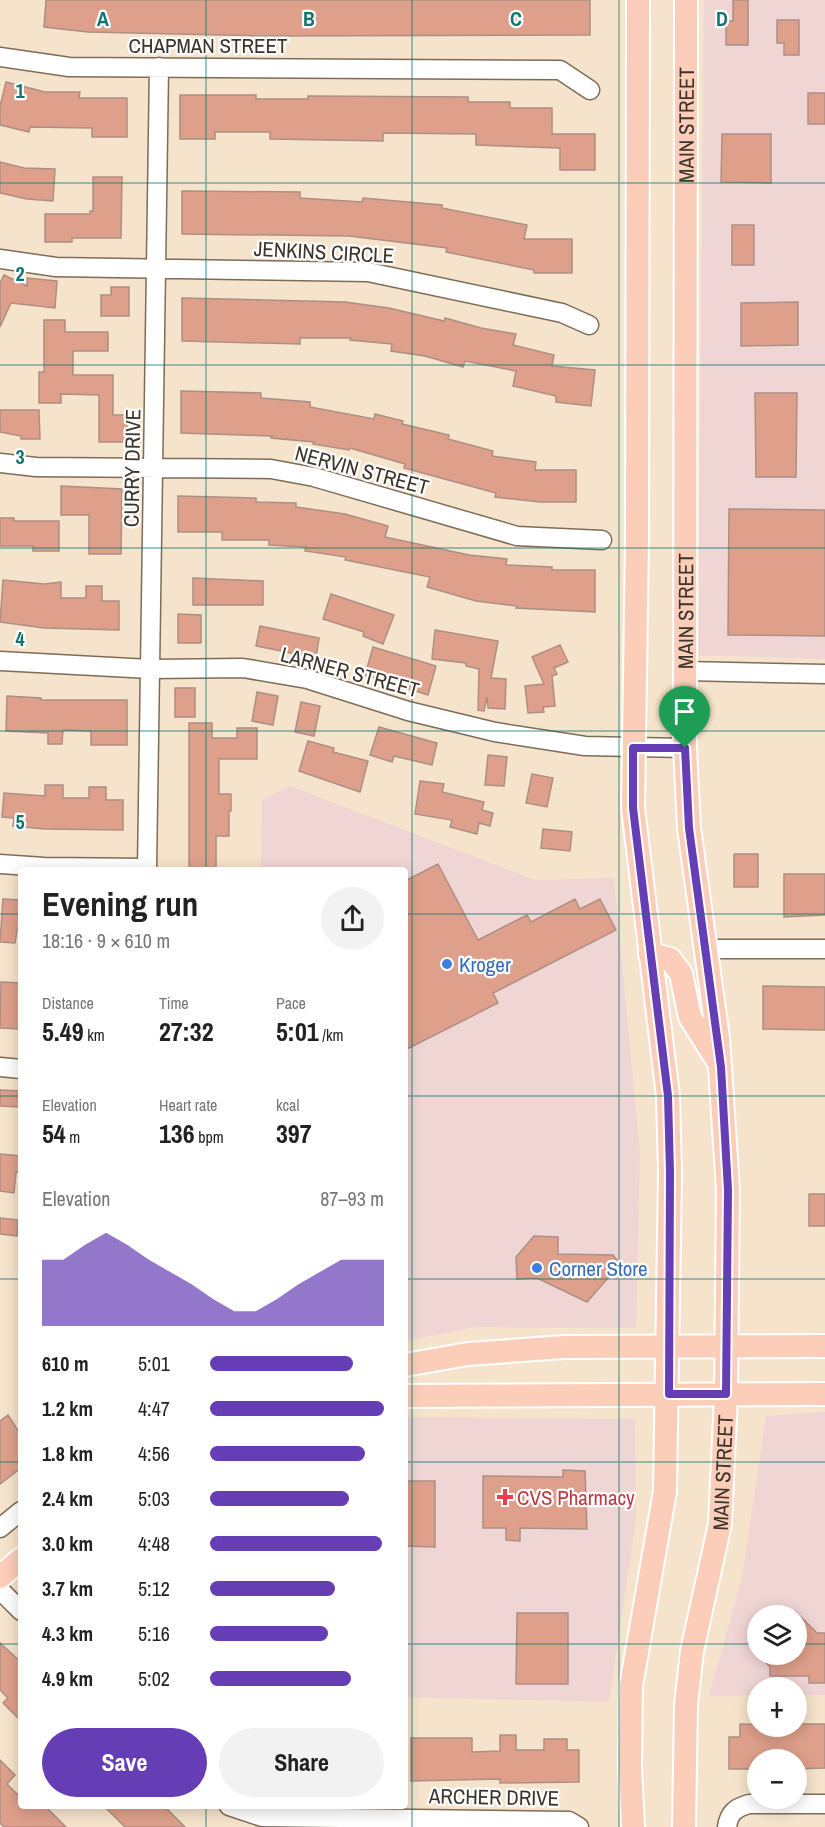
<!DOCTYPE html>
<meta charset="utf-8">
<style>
:root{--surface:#fff;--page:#f2f2f2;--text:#222;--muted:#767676;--accent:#653eb6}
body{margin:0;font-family:"Archivo Narrow",sans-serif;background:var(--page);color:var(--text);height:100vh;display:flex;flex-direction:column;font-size:22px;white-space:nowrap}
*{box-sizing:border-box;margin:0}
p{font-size:20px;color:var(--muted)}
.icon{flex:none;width:33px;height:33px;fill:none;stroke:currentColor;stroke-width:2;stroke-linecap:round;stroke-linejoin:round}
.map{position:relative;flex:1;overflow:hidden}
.drawer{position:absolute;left:18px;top:867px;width:390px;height:942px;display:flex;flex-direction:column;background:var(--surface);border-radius:6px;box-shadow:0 3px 15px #0003}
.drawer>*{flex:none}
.controls{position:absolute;left:747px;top:1605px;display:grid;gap:12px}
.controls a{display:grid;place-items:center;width:60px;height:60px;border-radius:50%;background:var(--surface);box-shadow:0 3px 15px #0003;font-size:30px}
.pin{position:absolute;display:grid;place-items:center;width:51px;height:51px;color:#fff;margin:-62px -26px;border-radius:50% 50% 50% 0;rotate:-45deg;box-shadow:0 0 6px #0007}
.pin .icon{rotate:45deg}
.round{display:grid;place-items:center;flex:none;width:63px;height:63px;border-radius:32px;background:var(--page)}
.summary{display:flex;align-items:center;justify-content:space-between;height:102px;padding:0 24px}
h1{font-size:33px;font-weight:800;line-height:45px}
.stats{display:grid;grid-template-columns:repeat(3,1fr);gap:9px;height:102px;padding:6px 24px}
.stats div{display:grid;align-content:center}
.stats b{font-size:26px;font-weight:800}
.stats small{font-size:16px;font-weight:400}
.stats p{font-size:16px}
.chart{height:168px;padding:12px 24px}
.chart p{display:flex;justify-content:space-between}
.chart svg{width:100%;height:108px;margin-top:6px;fill:var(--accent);opacity:.7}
.primary-button{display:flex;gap:12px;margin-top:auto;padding:12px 24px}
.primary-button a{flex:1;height:69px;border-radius:36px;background:var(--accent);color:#fff;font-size:24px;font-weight:800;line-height:69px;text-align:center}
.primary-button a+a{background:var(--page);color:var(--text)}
ul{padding:0 24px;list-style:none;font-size:20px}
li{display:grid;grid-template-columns:96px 72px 1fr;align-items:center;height:45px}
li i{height:15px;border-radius:8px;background:var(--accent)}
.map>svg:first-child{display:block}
</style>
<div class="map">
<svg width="825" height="1827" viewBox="0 0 825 1827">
<rect width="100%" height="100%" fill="#f6e3cb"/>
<path fill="#f0d5d5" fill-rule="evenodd" d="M704 0H825V659L698 655Z
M290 786 535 880 614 878 640 1154 636 1328 476 1327 405 1341V870H261L262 800Z
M825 1412V1695H797L796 1688H758L757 1695 709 1696 742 1578 766 1416ZM758 1616H796V1654H758Z
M405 1417 635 1419 636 1519 609 1702 405 1697Z"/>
<path fill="#dea08b" stroke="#ac8f85" stroke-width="1.5" d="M46 0H590V35L266 36 88 32 44 27Z
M733 0H748V45H726V21H733Z
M777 20H799V55H784V43H777Z
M6 82 45 92H80L79 98H127V137H92V128L30 127 29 132 0 125V106Z
M808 93H825V124H808Z
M180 95H256V99H308V96L468 97V102H510V108H552V134H595V170H560V148L476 145V134L383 133V141L270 139V132H215V139H180Z
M722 134H771V183L721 182Z
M0 162 24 168 55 169 53 201 27 199 0 193Z
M93 177H122L121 238H72V242H45V214H90V211H93Z
M182 191 300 192V198L362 202 363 198 442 205V208L527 225 524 239H572V273H534V270L446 252 447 248 349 236 182 234Z
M732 225H754V265H732Z
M4 275 27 286V278L57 281 55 308 11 303 0 327V283Z
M111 287H129V316H101V295H111Z
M182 298 345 302 389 308 444 321 445 318 481 328 516 334 513 345 554 355 552 366 595 370 591 406 556 402V396L513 386 516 371 465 361 463 367 425 356 391 351 392 344 350 340 351 338H300V344L182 341Z
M798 302V345L741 346V303Z
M44 320H65V332H108V351H73V375H113V415H127V442H99V395L61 394V403H39V372H44Z
M181 391 261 393V398L310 402V407L374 419 375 414 403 421 402 424 449 435 448 439 493 451 492 456 536 462 535 470H576V502H540L495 497 496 493 404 468 405 464 350 448 349 450 313 444 314 442 271 438 272 436 181 433Z
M755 393H797L796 477H756Z
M0 410H39L40 439H21V436L0 432Z
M61 486 122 489 121 554H89V515H61Z
M178 496 256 498V502L296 503V507L345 514 388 526 385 537 469 555 507 559 506 565 552 567V570H595V612L516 608 517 606 476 601 427 587 430 577 345 560 346 557 305 551 306 547 269 545V540H222V532H178Z
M729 509 825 510V636L728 635Z
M0 518H14V521H59V551H33V546H0Z
M193 578 263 581V605H193Z
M3 580 44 584 61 582V598H86V586H102V601H119V630L44 628 0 622Z
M331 594 394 615 383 644 363 636 364 632 323 619Z
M178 614 201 615V643H178Z
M260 626 319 638 316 658 256 646Z
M435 630 498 641 491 678 506 679 505 709 488 708 487 697 484 711 478 710 479 669 466 666V663L432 659Z
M560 645 568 662 554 668 557 674 552 676 555 706 543 707 544 712 528 713 525 686 544 684 532 657Z
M373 647 436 666 428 695 365 675Z
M175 688H195V717H175Z
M257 692 278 696 273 725 252 721Z
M7 696 41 698V700H127V745H91V731L63 730 62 744H48V733L6 731Z
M301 702 320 706 314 736 295 732Z
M189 723H212V738H237V728H257V759H219V794H231V811H229V836H216V870H189Z
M379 727 437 743 432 765 394 756 392 762 370 755Z
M308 741 334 748 333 752 368 761 360 792 299 771Z
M488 755 507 757 504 786 485 785Z
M532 774 553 778 547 807 526 803Z
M420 781 444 784 442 792 484 802 482 810 493 813 490 826 479 823 477 834 450 827 452 820 415 814Z
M45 785H63V798H89V787H106V800H123V830L45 829 13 826 14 818 2 817 4 793 45 796Z
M543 829 572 832 570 851 541 848Z
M734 854H758V887H734Z
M438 864 478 940 527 915 531 922 575 899 580 909 600 899 616 930 493 993 498 1003 405 1050V881Z
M784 874H825V915L784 917Z
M3 899 21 900V930H17L15 943 0 942Z
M1 982 21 983V1029L0 1028Z
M763 986 825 987V1030L763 1029Z
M0 1090 21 1091V1107L0 1106Z
M0 1154 21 1156V1173L16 1172 14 1193 0 1191Z
M809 1194H825V1226H809Z
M0 1218 18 1220 17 1236 0 1234Z
M534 1236 558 1237V1254L613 1255 620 1264 587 1302 537 1278 517 1279 516 1257Z
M8 1415 21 1435V1468L0 1484V1421Z
M563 1470 585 1471 587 1529 520 1528V1541L506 1540V1528H483V1476L563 1477Z
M405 1481H435V1547L405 1546Z
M796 1612 817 1633H825V1683H809V1676H770V1667L758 1654H796Z
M517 1613H568V1684H516Z
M0 1643 21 1662V1721L3 1703 8 1698 0 1690Z
M740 1724 796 1726V1724H825V1768L796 1769V1760H758V1769H729V1737H740Z
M500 1735H516V1750H544V1739H567V1750H579V1782L500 1783V1779L411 1781V1738H472V1752L500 1751Z
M0 1760 15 1775 7 1784 21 1798V1806H45L66 1827H4L0 1823Z
M104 1806H164L185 1827H125Z"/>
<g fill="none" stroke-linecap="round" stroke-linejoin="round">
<defs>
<path id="minor" d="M0 57 69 67 560 70 590 90
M0 259 56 267 368 272 562 313 589 325
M0 463 36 467 271 469 314 477 517 536 602 540
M0 661 150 669 243 668 307 679 408 711 495 732 585 746 685 748
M685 671 825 674
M0 864 44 867 147 868
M147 870 159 67
M705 949H825
M0 1067 21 1069
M0 1528 21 1511
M0 1590 21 1611
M229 1806 262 1817 569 1821 579 1827
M727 1827C729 1813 735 1808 749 1804H825"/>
<g id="major">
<path d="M650 954 670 959 681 974 690 1017 719 1063"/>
<path d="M405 1365 468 1354 564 1347 825 1346"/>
<path d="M405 1396 825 1394"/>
<path d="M0 1577 21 1559"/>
<path d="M633 1827 630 1767 631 1686 665 1491 670 1173 668 1096 633 808 637 542 638 0"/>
<path id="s1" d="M684 1827 686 1705 692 1651 720 1524 726 1394 728 1190 718 1038 689 828 685 748 686 0"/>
</g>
</defs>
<use href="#minor" stroke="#7d6c57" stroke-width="21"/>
<use href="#major" stroke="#fff" stroke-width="26"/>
<use href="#minor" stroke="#fff" stroke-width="18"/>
<use href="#major" stroke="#fcceba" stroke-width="22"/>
</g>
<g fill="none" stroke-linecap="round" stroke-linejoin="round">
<defs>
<path id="route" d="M633 748H685L689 828 721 1067 728 1190 726 1394H669L670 1173 668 1096 633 808Z"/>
</defs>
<use href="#route" stroke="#fff" stroke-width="12"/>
<use href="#route" stroke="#653eb6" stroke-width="8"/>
</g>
<path fill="none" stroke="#0f766e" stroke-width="1.5" stroke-opacity="0.55" d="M206 0V870M412 0V1827M619 0V1827M0 183H825M0 365H825M0 548H825M0 731H825M0 914H21M405 914H825M0 1096H21M405 1096H825M0 1279H21M405 1279H825M0 1462H21M405 1462H825M0 1644H21M405 1644H758M796 1644H825M206 1806V1827"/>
<g fill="#3f7fe0" stroke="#fff" stroke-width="2">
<circle cx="447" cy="964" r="6"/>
<circle cx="537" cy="1268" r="6"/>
</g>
<path fill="#e0444e" stroke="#fff" stroke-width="2" d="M502 1488h6v6h6v6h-6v6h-6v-6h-6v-6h6z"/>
<g text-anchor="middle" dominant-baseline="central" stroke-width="4.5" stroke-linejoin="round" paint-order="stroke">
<g font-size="21" fill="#3b342a" stroke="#fff">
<text x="208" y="45">CHAPMAN STREET</text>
<text stroke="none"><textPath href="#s1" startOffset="1708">MAIN STREET</textPath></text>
<text transform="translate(324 252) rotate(3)">JENKINS CIRCLE</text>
<text transform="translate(132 468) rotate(-89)">CURRY DRIVE</text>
<text transform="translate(362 470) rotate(15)">NERVIN STREET</text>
<text stroke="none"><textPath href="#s1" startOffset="1222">MAIN STREET</textPath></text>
<text transform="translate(350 672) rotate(15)">LARNER STREET</text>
<text stroke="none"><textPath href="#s1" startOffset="358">MAIN STREET</textPath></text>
<text transform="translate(494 1797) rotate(1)">ARCHER DRIVE</text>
</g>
<g font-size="21" fill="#366cbe" stroke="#fff" text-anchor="start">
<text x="459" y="964">Kroger</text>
<text x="549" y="1268">Corner Store</text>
</g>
<g font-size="21" fill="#be3a42" stroke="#fff" text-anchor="start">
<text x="517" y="1497">CVS Pharmacy</text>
</g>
</g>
<g font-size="20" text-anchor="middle" font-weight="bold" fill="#0f766e" stroke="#fff" stroke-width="4.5" stroke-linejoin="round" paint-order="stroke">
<text x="103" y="26">A</text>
<text x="309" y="26">B</text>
<text x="516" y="26">C</text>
<text x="722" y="26">D</text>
<text x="20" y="98">1</text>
<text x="20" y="281">2</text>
<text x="20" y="464">3</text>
<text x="20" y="646">4</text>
<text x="20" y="829">5</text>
</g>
</svg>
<div class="controls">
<a><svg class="icon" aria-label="layers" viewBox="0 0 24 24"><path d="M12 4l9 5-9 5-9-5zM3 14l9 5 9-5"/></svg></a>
<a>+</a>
<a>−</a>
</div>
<div class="pin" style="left:685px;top:748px;background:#1e9e55"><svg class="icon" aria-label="arrive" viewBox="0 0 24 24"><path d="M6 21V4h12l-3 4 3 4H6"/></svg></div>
<section class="drawer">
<div class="summary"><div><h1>Evening run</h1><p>18:16 · 9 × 610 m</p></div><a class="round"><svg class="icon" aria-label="share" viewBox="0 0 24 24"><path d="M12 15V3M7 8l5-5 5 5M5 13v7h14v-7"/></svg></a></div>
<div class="stats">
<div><p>Distance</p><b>5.49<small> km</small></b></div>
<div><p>Time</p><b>27:32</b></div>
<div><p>Pace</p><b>5:01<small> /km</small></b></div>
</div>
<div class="stats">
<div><p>Elevation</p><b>54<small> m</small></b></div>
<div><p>Heart rate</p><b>136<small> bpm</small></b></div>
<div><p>kcal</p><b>397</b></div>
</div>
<div class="chart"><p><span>Elevation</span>87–93 m</p>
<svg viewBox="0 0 160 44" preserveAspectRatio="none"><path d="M0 44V17L10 17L20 11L30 6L40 11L50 17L60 22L70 27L80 33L90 38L100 38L110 33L120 27L130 22L140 17L150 17L160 17V44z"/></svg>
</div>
<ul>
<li><b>610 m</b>5:01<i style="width:82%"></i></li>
<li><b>1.2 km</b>4:47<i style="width:100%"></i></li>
<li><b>1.8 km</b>4:56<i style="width:89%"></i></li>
<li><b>2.4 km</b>5:03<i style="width:80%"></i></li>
<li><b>3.0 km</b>4:48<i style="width:99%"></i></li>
<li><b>3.7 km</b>5:12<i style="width:72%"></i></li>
<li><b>4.3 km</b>5:16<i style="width:68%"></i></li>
<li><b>4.9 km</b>5:02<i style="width:81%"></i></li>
</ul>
<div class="primary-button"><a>Save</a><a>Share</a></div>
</section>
</div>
